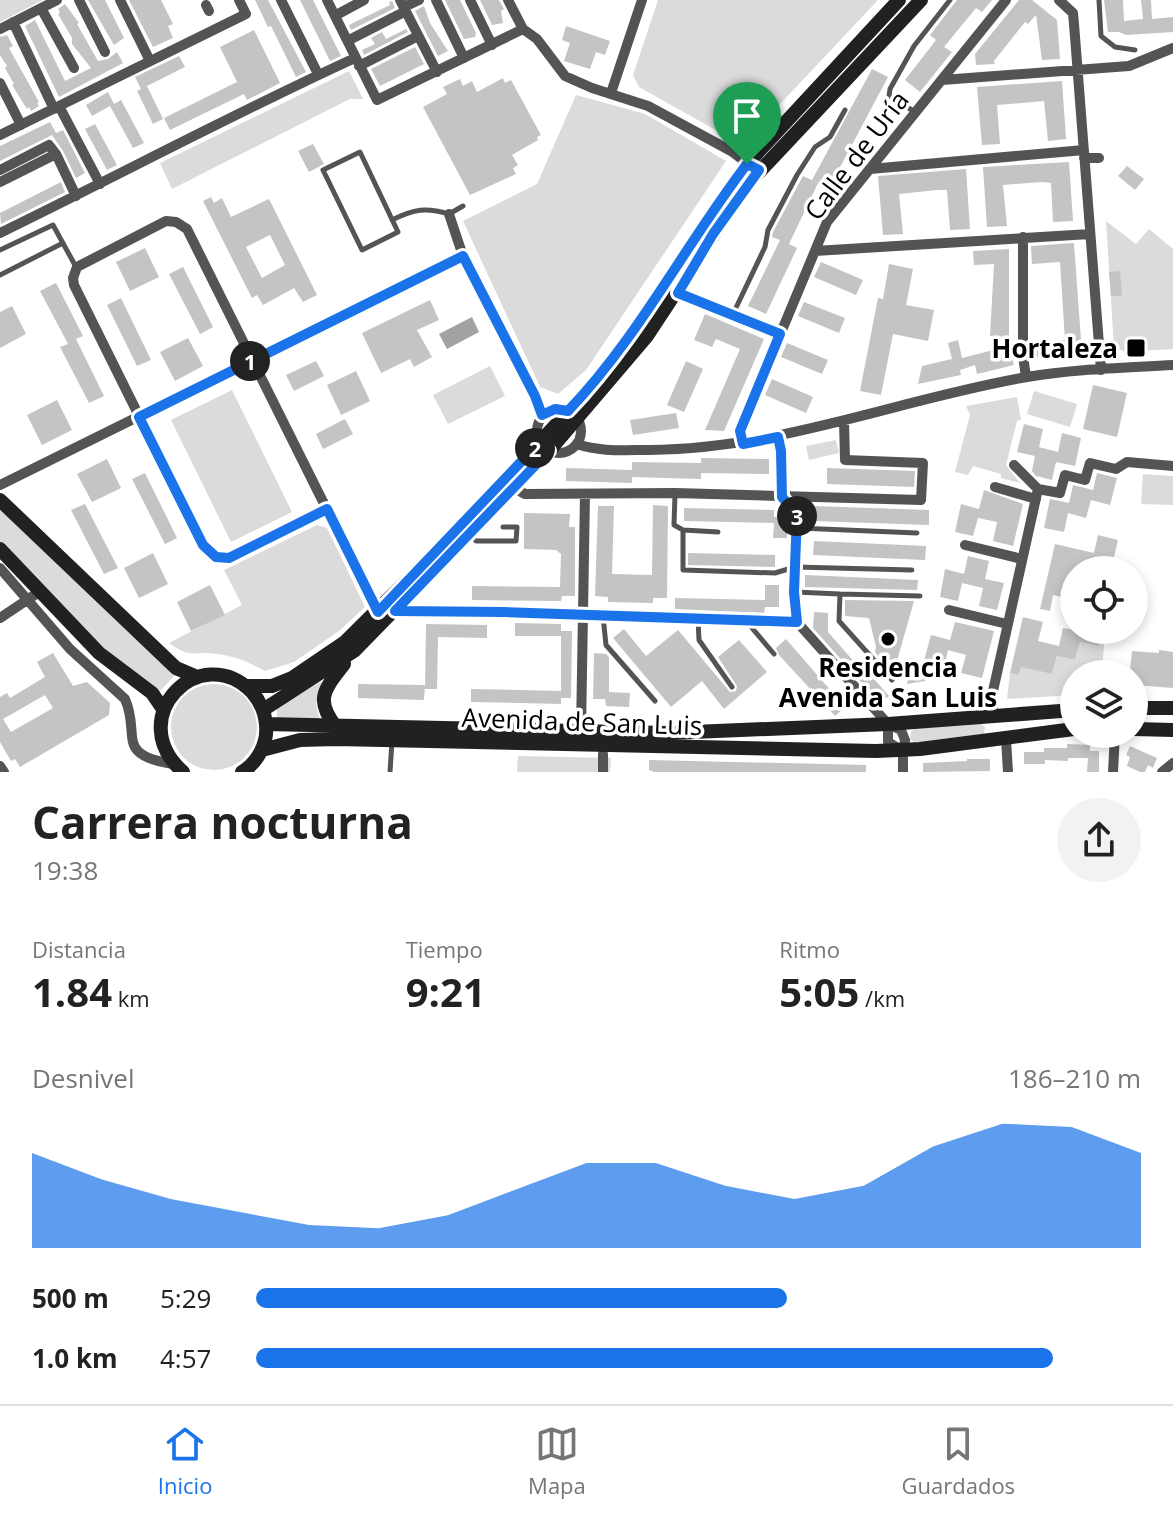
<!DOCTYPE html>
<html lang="es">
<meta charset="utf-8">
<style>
:root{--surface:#fff;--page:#f2f2f2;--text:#222;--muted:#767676;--line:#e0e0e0;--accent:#1a73e8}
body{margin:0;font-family:"Open Sans",sans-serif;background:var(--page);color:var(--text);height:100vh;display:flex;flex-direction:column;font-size:30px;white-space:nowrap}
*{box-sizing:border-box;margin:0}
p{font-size:26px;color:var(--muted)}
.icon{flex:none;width:44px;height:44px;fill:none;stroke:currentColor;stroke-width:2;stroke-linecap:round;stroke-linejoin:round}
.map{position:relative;height:772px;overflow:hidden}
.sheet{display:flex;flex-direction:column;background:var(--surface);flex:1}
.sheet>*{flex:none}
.fabs{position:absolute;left:1060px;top:556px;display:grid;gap:16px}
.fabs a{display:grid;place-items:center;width:88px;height:88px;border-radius:50%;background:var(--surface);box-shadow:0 4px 12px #0003;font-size:40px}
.pin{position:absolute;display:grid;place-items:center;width:68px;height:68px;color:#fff;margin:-82px -34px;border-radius:50% 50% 50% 0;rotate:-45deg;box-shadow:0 0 8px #0007}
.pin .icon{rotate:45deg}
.km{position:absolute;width:40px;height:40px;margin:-20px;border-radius:50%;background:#222;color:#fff;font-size:22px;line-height:40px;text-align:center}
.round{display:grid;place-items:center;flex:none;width:84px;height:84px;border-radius:42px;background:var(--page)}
.head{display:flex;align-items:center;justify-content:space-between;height:136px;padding:0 32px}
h1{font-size:44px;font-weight:700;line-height:60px}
.stats{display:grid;grid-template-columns:repeat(3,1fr);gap:12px;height:136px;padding:8px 32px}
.stats div{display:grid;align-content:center}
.stats b{font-size:40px;font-weight:700}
.stats small{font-size:22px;font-weight:400}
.stats p{font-size:22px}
.chart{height:224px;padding:16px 32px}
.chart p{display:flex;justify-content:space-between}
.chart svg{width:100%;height:144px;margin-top:8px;fill:var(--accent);opacity:.7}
ul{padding:0 32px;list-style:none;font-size:26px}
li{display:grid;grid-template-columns:128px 96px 1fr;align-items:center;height:60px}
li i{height:20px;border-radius:10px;background:var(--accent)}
.dock{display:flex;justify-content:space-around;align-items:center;height:112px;border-top:2px solid var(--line);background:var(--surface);font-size:22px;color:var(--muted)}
.dock a{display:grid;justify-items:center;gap:4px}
.dock .active{color:var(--accent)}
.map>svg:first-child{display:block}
</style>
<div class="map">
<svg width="1173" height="772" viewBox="0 0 1173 772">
<rect width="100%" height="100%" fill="#fff"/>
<path fill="#dbdbdb" d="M0 0H43L0 22Z
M658 0H878L751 135 737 142 639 87 633 75Z
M349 71 363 99H350L172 189 160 163Z
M576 95 645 114 726 161 586 370 558 394 540 387 463 221 537 184Z
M1106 221 1136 244 1149 229 1173 249V349L1125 352 1114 347Z
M490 366 505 396 448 424 433 395Z
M232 390 292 512 231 542 171 420Z
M1034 391 1077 404 1070 427 1027 414Z
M1017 397 1021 420 1017 421 1006 465 1020 483 1001 478V474L973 466 968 475 955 472 970 415 966 406Z
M836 440 839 453 809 460 806 446Z
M1143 474 1173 476V505L1141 504Z
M0 505 175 675 158 693 98 643 0 543Z
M317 525 327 528 365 607 339 631 294 662 265 671C249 662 235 656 217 654 192 650 193 660 169 643L242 605 224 570Z
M1102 630H1105L1102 674H1074V695L1007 699 1010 673 1019 675 1025 649 1034 657 1031 669 1052 674 1057 656 1075 660 1080 642 1098 646Z
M322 681 316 705 320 720 277 718V708L282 704Z
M171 727a43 43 0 1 1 86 0a43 43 0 1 1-86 0Z
M980 723 985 727 984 734 917 743 910 740 911 731 915 729Z
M518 756 611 758 610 772H517Z"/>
<path fill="#a2a2a2" d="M472 317 479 332 447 349 439 334Z"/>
<path fill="#c4c4c4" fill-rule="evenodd" d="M88 0H105L124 38 114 45Z
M129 0H161L173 24 168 26 173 38 153 47Z
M255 0H268L306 72 296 77 271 26 268 27Z
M300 0H313L341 56 330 61Z
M445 0H460L476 33 475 37 464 39Z
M480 0H499L504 9 501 11 503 23 492 25Z
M957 0H992L982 12 976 8 944 47 952 52 920 92 905 80 936 40 930 35Z
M1019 0H1032L1057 20 1060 59 1042 60 1036 15 1028 24 1025 22 994 61 995 64 976 65 975 54Z
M1104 0H1123L1124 21 1143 19 1141 0H1151L1152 19 1173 17V32L1126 35 1119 32H1108Z
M392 1 395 8 351 30 349 25 390 5 389 2Z
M65 4 79 23 77 24 98 61 108 59 117 52 123 63 59 97 25 26 35 20 65 81 91 68 72 44V38L58 14 60 13 58 9Z
M424 6 430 23 448 51 438 56 415 11Z
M566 26 610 41 605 55 596 52 590 69 564 61 570 43 562 40Z
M406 29 408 32 364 55 362 50 375 44 371 38 382 32 386 39Z
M254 30 280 83 247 100 244 94 170 130 164 118 237 82 220 47Z
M7 35 13 46 9 48 39 102 37 103 39 106 31 111 29 107 27 109 12 85 14 84 5 68 7 66 0 55V37Z
M415 47 424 64 380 86 371 69Z
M179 56 185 67 147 86 163 119 153 124 137 91 141 89 135 77Z
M872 69 888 77 829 188 812 180Z
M503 78 505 83 511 80 541 135 537 137 538 140 512 155 518 165 513 168 516 174 470 195 423 107 447 94 443 87 460 79 463 86 472 81 477 92Z
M1062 81 1066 139 1048 141 1044 101 997 105 1000 144 982 145 977 87Z
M108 92 114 104 121 100 144 143 133 148 110 106 92 116 86 105Z
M50 122 56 133 63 130 85 173 76 178 63 151 52 135 0 161V146Z
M95 124 117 165 107 170 85 129Z
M313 144 324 164 309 172 298 151Z
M1069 162 1073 221 1053 222 1051 183 1042 182 1003 185 1007 226 987 227 983 167Z
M1127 166 1144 179 1135 190 1118 176Z
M966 169 970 229 950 230 947 190H937L899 194 903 234 883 235 878 176Z
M803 176 818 183 789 244 797 248 766 314 748 306 780 240 772 237 773 232Z
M61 182 65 192 1 224 0 213Z
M211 197 214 203 222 198 231 217 269 199 317 295 303 302 294 288 263 305 257 295 252 298 203 201ZM270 235 285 265 262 278 246 247Z
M1074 243 1082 354 1031 357V342L1065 340 1060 262 1032 264 1031 246Z
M145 248 159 277 130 291 116 262Z
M1009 249V337L990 336 994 264 974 265 973 251Z
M821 262 863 280 856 295 814 277Z
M889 264 913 269 906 305 934 310 928 341 893 334 881 395 860 391 878 298 883 299Z
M183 267 213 327 200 334 169 274Z
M1120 271 1122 296H1111L1109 272Z
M56 283 83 336 76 339 104 396 89 403 60 347 68 344 40 291Z
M121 298 151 360 137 366 107 305Z
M430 300 439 320 417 330 432 357 414 367 410 359 381 373 362 333Z
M804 302 845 318 839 333 798 316Z
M12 306 26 334 0 348V312Z
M705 314 764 339 724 431 705 430 740 349 716 339 712 347 694 340Z
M188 338 203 366 175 381 160 352Z
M958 340 962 358 1009 346 1014 365 977 374 975 365 960 370 961 375 918 384 922 366 952 359 948 343Z
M787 343 828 360 822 374 781 357Z
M316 361 324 376 294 391 286 375Z
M686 361 703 369 684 412 667 405Z
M356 371 370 401 341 415 327 385Z
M772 379 813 397 806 413 765 395Z
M1093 385 1127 393 1117 437 1083 429Z
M57 400 72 430 42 445 27 415Z
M676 413 679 428 633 435 630 420Z
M345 419 353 434 323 449 316 434Z
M1024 424 1043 429 1039 447 1058 452 1062 433 1081 438 1075 466 1056 462 1052 480 1036 476 1032 471 1035 456 1017 452Z
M701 458 769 459V474L701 473V479L632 477V483L566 481V468L632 470V462L701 463Z
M107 459 121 488 92 502 77 474Z
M827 468 915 471 914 487 827 484Z
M145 473 177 538 165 544 132 479Z
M1097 473 1117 478 1110 505 1091 500 1086 518 1068 513 1064 532 1044 528 1050 499 1069 503 1073 485 1093 490Z
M984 490 1023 504 1013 546 993 541 997 522 978 518 973 536 955 532 961 504 979 509Z
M85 504 118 568 104 574 71 510Z
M653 505 668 506 667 598H653V603L608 602V597L595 596 598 506H614L612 574 652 575Z
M813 506 929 510V525L813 521Z
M684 508 774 510V517H787V538H773L774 523 684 521Z
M524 513 570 514 569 527H575V596H562L561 601 472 600V586L560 587 561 554 556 550 524 549Z
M1098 535 1118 540 1111 570H1074V579L1070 578 1065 598 1053 595 1050 611 1040 609 1055 544 1094 553Z
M814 541 926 546 925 560 813 555Z
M153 553 168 584 139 598 124 568Z
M688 553 775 555V567L688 565Z
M968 556 989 561 985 579 1004 583 997 610 979 606 983 588 962 583 958 601 940 597 945 569 964 574Z
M805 575 918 580 917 590 805 587Z
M210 585 225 615 191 631 177 602Z
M765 585H779V607H765L764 613 675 609V598L765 600Z
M845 600 914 601 895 668H888L875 652 876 647 869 618 845 616Z
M814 612 828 613V632L857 665 859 662 889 696 880 703 813 628Z
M1023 617 1043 622 1038 641 1059 646 1063 628 1101 635 1098 646 1080 642 1075 660 1057 656 1052 674 1021 667 1019 675 1010 673Z
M955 622 994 631 982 678 961 673 966 655 948 650 944 669 928 665 925 681 907 684 909 675 918 674 921 663 923 664 931 635 950 640Z
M515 623 561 624V631H572L571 698H561V704L471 702V689L561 691V636H515Z
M426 624 487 625V638L438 637 437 689H425Z
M624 629 646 656 678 630 730 692 736 691 737 686 718 657 739 640 767 672 724 709 702 681 671 707 613 638Z
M786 639 845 707 835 716 779 655 776 648Z
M1159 650 1173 652V688L1134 685V674L1130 671 1132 651 1159 653Z
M53 653 73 686 87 682 110 703 109 715 20 767 15 759 11 761 0 742V697L7 693 10 698 45 677 37 662ZM45 695 53 708 11 732 3 719Z
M594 653 606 654 609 657V692L630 693 629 707 606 706 605 699H593Z
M358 684 425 685 424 700 358 698Z
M1067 744 1090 745V751H1099V772H1087L1088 758H1068V761L1045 760V764H1024V752H1044V748H1067Z
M1130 746 1157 758 1153 768 1148 765 1145 772H1140L1127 766 1130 757 1126 755Z
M967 759H990V771L923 772V763L967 761Z
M649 760 866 765V772H654L649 770Z"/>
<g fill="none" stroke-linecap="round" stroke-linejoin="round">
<path stroke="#545454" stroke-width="5" d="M1099 0 1101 36 1115 47 1135 50
M915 112 889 96 890 89 914 46 950 0
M360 152 398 232 362 250 323 170Z
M392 220C414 209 426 207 449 214L463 206
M0 250 53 225 76 267
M0 275 63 243
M733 314 765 247 768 230 797 175 815 147 830 137 845 110
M675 494 674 525 683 530V570L775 573 795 567 912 570
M798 528 917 533
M683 530 718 532
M471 536 476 541H516L517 527H503
M795 592 840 594 839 621 892 680
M840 594 920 596
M603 616 606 645 655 701
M698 619 699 640 732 687
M746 621 774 654
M390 772 392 741"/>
<path stroke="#545454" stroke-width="10" d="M79 0 105 52
M120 0 150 61
M281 0 318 74
M327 0 377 100 523 29
M400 0 437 72
M436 0 464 58
M470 0 492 45
M508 0 523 29 537 39 565 76 592 88 648 106 731 151 750 165
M1059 0 1073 13 1074 24 1101 370
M206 5 209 11
M404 7 419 0
M41 8 74 68
M340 13 364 0
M13 22 54 109
M0 29 57 0
M353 38 406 11
M359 66 418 36
M942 80 1129 66 1173 48
M0 83 21 125
M611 93 642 0
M59 106 100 184
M0 135 246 14 239 0
M1084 158H1099
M870 169 1084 150
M0 170 49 145 56 154
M0 182 56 154 76 196
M449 214 463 256 535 396 542 415
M0 233C119 175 235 113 355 58
M1023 237V356L1026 377
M815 251 1090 234
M678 293 780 334
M537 431a22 22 0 1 1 44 0a22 22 0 1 1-44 0Z
M778 437 781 451 782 497 797 515 794 592 797 622 888 724
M577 444C600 452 624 450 649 450 781 449 899 399 1027 377 1075 369 1125 368 1173 365
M743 444 740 431 827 222 1006 0
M1014 465 1038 489 1060 493 1065 475 1085 480 1090 463 1116 469 1127 462 1173 466
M0 485 463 256
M995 487 1036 499
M514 488 525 494 675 493 921 500 923 463 845 460 844 421
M327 509 229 558 216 557 203 545 74 285 73 278 77 267 166 221 176 222 187 229 378 612
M965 545 1022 559
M0 568 70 649 125 699C141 735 114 755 173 764
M949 610 1007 624
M395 611 584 614 797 622
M0 618 39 592
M993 715V691L1038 489
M888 724 901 730 905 740 903 751 888 742Z
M581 731 585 494
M1006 739 1008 772
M903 751V772
M0 766 4 772
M603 772V754
M1113 772 1115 734
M1162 772 1173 763"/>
<path stroke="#212121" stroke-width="14" d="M0 500 176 668 197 677
M0 549 99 653 152 693 163 709
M245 686H272L292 678 345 642 463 525 591 387 638 326 747 164 899 0
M1134 708H1173
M263 710 354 651 549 451 647 336 745 187 921 0
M266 724 669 733 888 724 1074 710
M336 727C314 699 325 689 344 664
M1134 729 1173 730
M262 750 300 740 336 739 876 751 920 749 1074 729
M183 772C122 718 200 639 252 692 260 701 265 713 266 725 268 744 257 763 242 772"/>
</g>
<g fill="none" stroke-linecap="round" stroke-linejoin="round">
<defs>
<path id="route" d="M747 164 759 170 713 234 678 293 780 334 740 431 743 444 778 437 781 451 782 497 797 515 794 592 797 622 504 612 395 611 549 451 540 442 378 612 327 509 229 558 216 557 203 545 139 417 463 256 535 396 542 415 555 409 568 411C639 337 685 245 747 164Z"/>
</defs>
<use href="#route" stroke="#fff" stroke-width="16"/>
<use href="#route" stroke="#1a73e8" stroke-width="10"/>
</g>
<g fill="#000" stroke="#fff" stroke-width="3">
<rect x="1126" y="338" width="20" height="20" rx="4"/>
<circle cx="888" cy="639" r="8"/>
</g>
<g text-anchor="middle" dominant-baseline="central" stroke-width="7" stroke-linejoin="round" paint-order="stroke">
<g font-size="26" fill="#000" stroke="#fff">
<text transform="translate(856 155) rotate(-53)">Calle de Uría</text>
<text transform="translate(582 721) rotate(2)">Avenida de San Luis</text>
</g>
<g font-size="26" font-weight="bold" fill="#000" stroke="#fff" text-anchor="end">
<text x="1118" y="348">Hortaleza</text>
<text x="888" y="667" text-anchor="middle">Residencia<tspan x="888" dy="30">Avenida San Luis</tspan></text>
</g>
</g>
</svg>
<div class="fabs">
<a><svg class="icon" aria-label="locate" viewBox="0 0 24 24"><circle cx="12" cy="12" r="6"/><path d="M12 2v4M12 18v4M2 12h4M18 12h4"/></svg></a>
<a><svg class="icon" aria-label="layers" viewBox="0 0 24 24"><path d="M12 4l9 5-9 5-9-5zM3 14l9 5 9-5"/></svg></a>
</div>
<div class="pin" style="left:747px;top:164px;background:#1e9e55"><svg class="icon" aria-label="arrive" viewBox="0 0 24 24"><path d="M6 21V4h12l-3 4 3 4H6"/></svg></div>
<b class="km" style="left:250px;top:361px">1</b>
<b class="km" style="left:535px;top:448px">2</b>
<b class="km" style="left:797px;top:516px">3</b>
</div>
<section class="sheet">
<div class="head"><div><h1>Carrera nocturna</h1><p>19:38</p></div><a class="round"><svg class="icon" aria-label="share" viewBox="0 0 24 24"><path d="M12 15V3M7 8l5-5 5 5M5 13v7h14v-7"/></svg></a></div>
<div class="stats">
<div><p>Distancia</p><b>1.84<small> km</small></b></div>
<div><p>Tiempo</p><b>9:21</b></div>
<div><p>Ritmo</p><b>5:05<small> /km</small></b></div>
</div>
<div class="chart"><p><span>Desnivel</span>186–210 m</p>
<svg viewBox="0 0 160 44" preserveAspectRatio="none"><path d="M0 44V15L10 23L20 29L30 33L40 37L50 38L60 34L70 26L80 18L90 18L100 25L110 29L120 25L130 13L140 6L150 7L160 15V44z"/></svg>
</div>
<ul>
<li><b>500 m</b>5:29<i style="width:60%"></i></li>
<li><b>1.0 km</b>4:57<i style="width:90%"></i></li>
</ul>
</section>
<nav class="dock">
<a class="active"><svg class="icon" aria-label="home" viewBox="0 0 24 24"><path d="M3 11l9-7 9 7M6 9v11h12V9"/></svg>Inicio</a>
<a><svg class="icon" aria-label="map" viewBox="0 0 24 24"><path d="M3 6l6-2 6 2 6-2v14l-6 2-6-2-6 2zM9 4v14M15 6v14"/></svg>Mapa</a>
<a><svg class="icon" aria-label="saved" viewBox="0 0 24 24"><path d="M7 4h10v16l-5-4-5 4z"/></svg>Guardados</a>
</nav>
